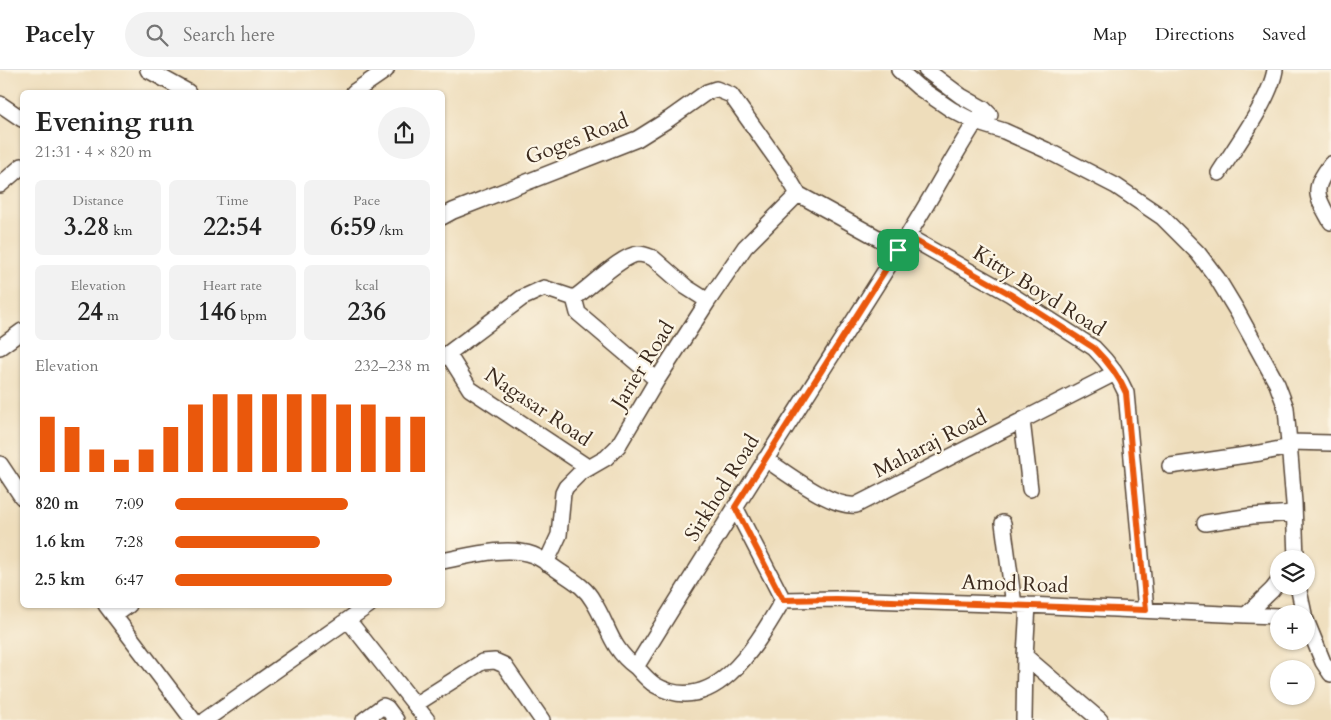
<!DOCTYPE html>
<meta charset="utf-8">
<style>
:root{--surface:#fff;--page:#f2f2f2;--text:#222;--muted:#767676;--line:#e0e0e0;--accent:#ea580c}
body{margin:0;font-family:Cardo,serif;background:var(--page);color:var(--text);height:100vh;display:flex;flex-direction:column;font-size:19px;white-space:nowrap}
*{box-sizing:border-box;margin:0}
p{font-size:16px;color:var(--muted)}
.icon{flex:none;width:28px;height:28px;fill:none;stroke:currentColor;stroke-width:2;stroke-linecap:round;stroke-linejoin:round}
.map{position:relative;flex:1;overflow:hidden}
.side{position:absolute;left:20px;top:20px;width:425px;height:518px;display:flex;flex-direction:column;background:var(--surface);border-radius:8px;box-shadow:0 1px 4px #0004}
.side>*{flex:none}
.controls{position:absolute;left:1270px;top:480px;display:grid;gap:10px}
.controls a{display:grid;place-items:center;width:45px;height:45px;border-radius:50%;background:var(--surface);box-shadow:0 1px 4px #0004;font-size:25px}
.pin{position:absolute;display:grid;place-items:center;width:42px;height:42px;color:#fff;margin:-21px;border-radius:10px;box-shadow:0 2px 8px #0006}
.round{display:grid;place-items:center;flex:none;width:52px;height:52px;border-radius:26px;background:var(--page)}
.summary{display:flex;align-items:center;justify-content:space-between;height:85px;padding:0 15px}
h1{font-size:28px;font-weight:700;line-height:38px}
.figures{display:grid;grid-template-columns:repeat(3,1fr);gap:8px;height:85px;padding:5px 15px}
.figures div{display:grid;align-content:center;border-radius:8px;background:var(--page);text-align:center}
.figures b{font-size:25px;font-weight:700}
.figures small{font-size:14px;font-weight:400}
.figures p{font-size:14px}
.chart{height:140px;padding:10px 15px}
.chart p{display:flex;justify-content:space-between}
.chart svg{width:100%;height:90px;margin-top:5px;stroke:var(--accent);stroke-width:6}
ul{padding:0 15px;list-style:none;font-size:16px}
li{display:grid;grid-template-columns:80px 60px 1fr;align-items:center;height:38px}
li i{height:12px;border-radius:6px;background:var(--accent)}
header{display:flex;align-items:center;gap:30px;box-sizing:border-box;height:70px;padding:0 25px;background:var(--surface);border-bottom:1px solid var(--line)}
header strong{font-size:24px}
nav{display:flex;gap:28px;margin-inline-start:auto;font-size:18px}
.search{width:350px;height:45px;background:var(--page);display:flex;align-items:center;gap:12px;box-sizing:border-box;padding:0 18px;border-radius:28px;color:var(--muted);font-size:19px}
.map>svg:first-child{display:block}
</style>
<header>
<strong>Pacely</strong>
<div class="search"><svg class="icon" aria-label="search" viewBox="0 0 24 24"><circle cx="10" cy="10" r="6"/><path d="M15 15l6 6"/></svg>Search here</div>
<nav><a>Map</a><a>Directions</a><a>Saved</a></nav>
</header>
<div class="map">
<svg width="1331" height="650" viewBox="0 0 1331 650">
<rect width="100%" height="100%" fill="#fcf5e5"/>
<filter id="ink" filterUnits="userSpaceOnUse"><feTurbulence type="fractalNoise" baseFrequency=".02" numOctaves="2"/><feDisplacementMap in="SourceGraphic" scale="10" xChannelSelector="R" yChannelSelector="G"/><feConvolveMatrix kernelMatrix="1 2 1 2 8 2 1 2 1" color-interpolation-filters="sRGB"/></filter>
<filter id="wash" filterUnits="userSpaceOnUse"><feTurbulence type="fractalNoise" baseFrequency=".0096" numOctaves="4" result="noise"/><feDisplacementMap in="SourceGraphic" scale="20" xChannelSelector="R" yChannelSelector="G"/><feGaussianBlur stdDeviation="1.12" result="paint"/><feColorMatrix in="noise" values="0 0 0 0 0 0 0 0 0 0 0 0 0 0 0 0 0 1.4 0 .05"/><feComposite in="paint" operator="in"/></filter>
<g filter="url(#wash)">
<rect width="100%" height="100%" fill="#edb"/>
</g>
<g filter="url(#ink)">
<g fill="none" stroke-linecap="round" stroke-linejoin="round">
<defs>
<path id="minor" d="M148 0 188 22
M899 0 918 17 952 40 975 52 1004 61 1046 80 1116 116 1162 147 1198 183 1217 208 1237 241 1277 314 1286 338 1294 433 1296 489
M926 0 961 26 984 39 990 45
M354 22 386 0
M0 34 22 49
M1331 94C1311 121 1316 125 1331 152
M1219 103C1236 76 1270 30 1275 0
M0 115 22 96
M442 147 453 141 637 69 669 49 707 22 716 19 731 25 782 97 798 124 898 179
M907 166 1010 224 1094 278C1107 291 1119 306 1126 323L1146 540
M574 228 578 243 657 310
M0 277 22 261
M448 284 470 319 589 398
M442 288 522 228 544 218 574 228C589 218 622 185 638 184 644 184 648 186 653 188L686 217 708 231
M1022 350 1030 419
M1289 372 1331 373
M765 389C787 403 831 438 856 435L1115 303
M0 394 22 427
M1170 396 1260 383 1290 377
M735 437 783 530 836 529 1028 535 1246 545 1272 520 1279 511
M1003 453 1014 535
M1205 453 1252 446 1294 443
M442 491C469 486 507 475 533 485 543 489 553 497 562 503 574 511 586 518 593 531 609 556 610 578 636 597 725 452 817 309 908 165 934 124 956 80 984 39
M546 493 559 465 563 423 566 417 580 403 606 388 618 376 657 310 708 231 745 177 798 124
M1298 516 1304 544
M106 535 193 650
M1246 545 1279 546
M114 546 129 535
M348 550 427 650
M1306 550 1323 592 1331 604
M1025 586 1100 650
M636 597C642 603 648 611 655 615 715 650 758 572 783 530
M416 634 482 592 495 591 504 595 542 650
M205 650 369 535
M364 650 383 636 387 638 396 650
M1024 650 1025 586 1028 535"/>
</defs>
<use href="#minor" stroke="#564536" stroke-width="18"/>
<use href="#minor" stroke="#fff" stroke-width="15"/>
</g>
</g>
<g fill="none" stroke-linecap="round" stroke-linejoin="round" filter="url(#ink)">
<defs>
<path id="route" d="M907 166 1010 224 1094 278C1107 291 1119 306 1126 323L1146 540 836 529 783 530 735 437Z"/>
</defs>
<use href="#route" stroke="#fff" stroke-width="10"/>
<use href="#route" stroke="#ea580c" stroke-width="6"/>
</g>
<g text-anchor="middle" dominant-baseline="central" stroke-width="4.5" stroke-linejoin="round" paint-order="stroke">
<g font-size="21" fill="#3b2a1e" stroke="#fcf5e5">
<text transform="translate(577 69) rotate(-21)">Goges Road</text>
<text transform="translate(1039 221) rotate(32)">Kitty Boyd Road</text>
<text transform="translate(643 295) rotate(-58)">Jarier Road</text>
<text transform="translate(538 337) rotate(34)">Nagasar Road</text>
<text transform="translate(930 374) rotate(-27)">Maharaj Road</text>
<text transform="translate(722 418) rotate(-58)">Sirkhod Road</text>
<text transform="translate(1015 514) rotate(2)">Amod Road</text>
</g>
</g>
</svg>
<div class="controls">
<a><svg class="icon" aria-label="layers" viewBox="0 0 24 24"><path d="M12 4l9 5-9 5-9-5zM3 14l9 5 9-5"/></svg></a>
<a>+</a>
<a>−</a>
</div>
<div class="pin" style="left:898px;top:180px;background:#1e9e55"><svg class="icon" aria-label="arrive" viewBox="0 0 24 24"><path d="M6 21V4h12l-3 4 3 4H6"/></svg></div>
<section class="side">
<div class="summary"><div><h1>Evening run</h1><p>21:31 · 4 × 820 m</p></div><a class="round"><svg class="icon" aria-label="share" viewBox="0 0 24 24"><path d="M12 15V3M7 8l5-5 5 5M5 13v7h14v-7"/></svg></a></div>
<div class="figures">
<div><p>Distance</p><b>3.28<small> km</small></b></div>
<div><p>Time</p><b>22:54</b></div>
<div><p>Pace</p><b>6:59<small> /km</small></b></div>
</div>
<div class="figures">
<div><p>Elevation</p><b>24<small> m</small></b></div>
<div><p>Heart rate</p><b>146<small> bpm</small></b></div>
<div><p>kcal</p><b>236</b></div>
</div>
<div class="chart"><p><span>Elevation</span>232–238 m</p>
<svg viewBox="0 0 160 44" preserveAspectRatio="none"><path d="M5 44V17M15 44V22M25 44V33M35 44V38M45 44V33M55 44V22M65 44V11M75 44V6M85 44V6M95 44V6M105 44V6M115 44V6M125 44V11M135 44V11M145 44V17M155 44V17"/></svg>
</div>
<ul>
<li><b>820 m</b>7:09<i style="width:68%"></i></li>
<li><b>1.6 km</b>7:28<i style="width:57%"></i></li>
<li><b>2.5 km</b>6:47<i style="width:85%"></i></li>
</ul>
</section>
</div>
